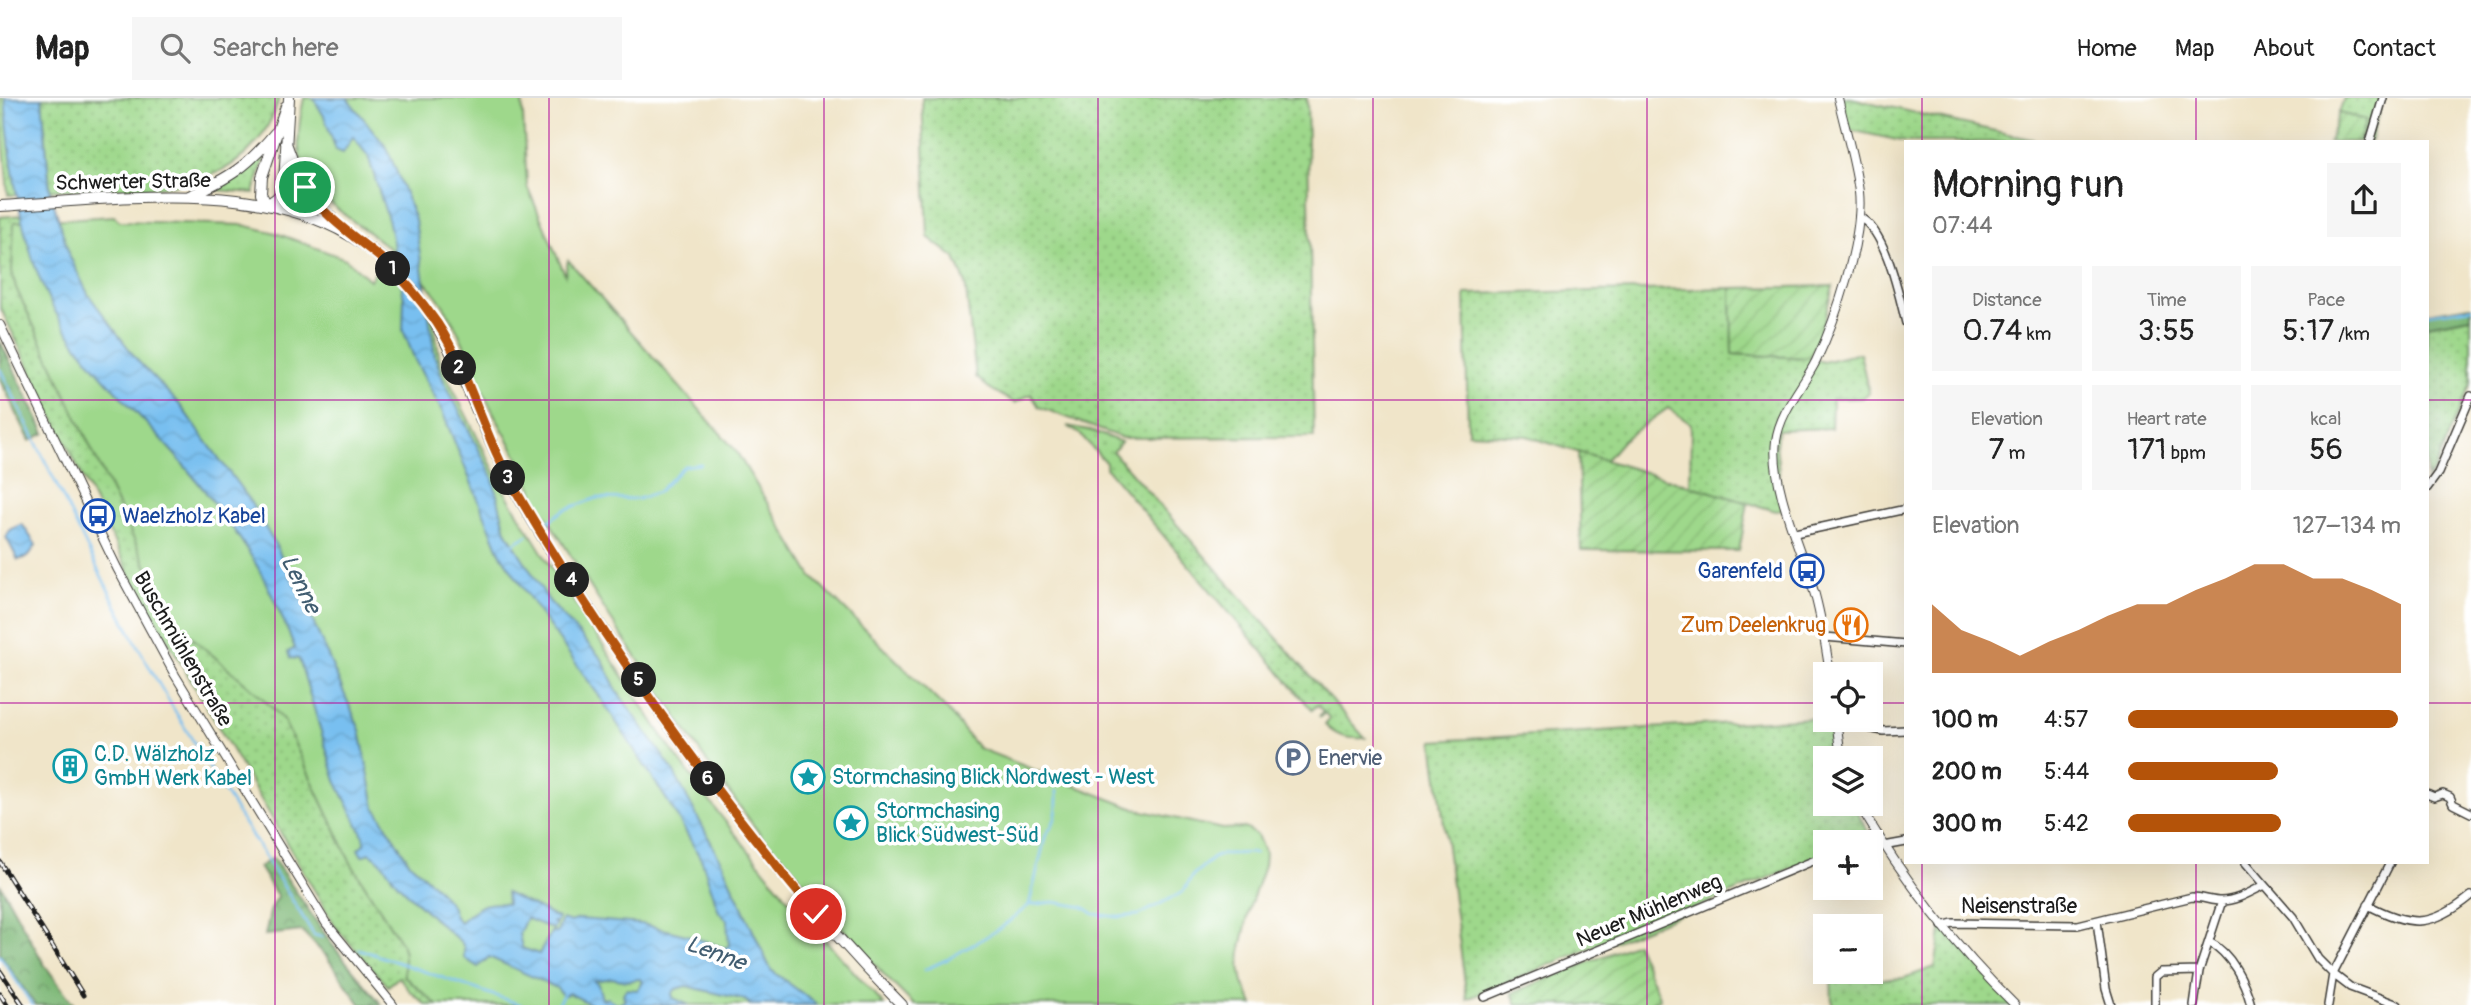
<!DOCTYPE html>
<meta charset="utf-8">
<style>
:root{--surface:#fff;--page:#f6f6f6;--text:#222;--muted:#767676;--line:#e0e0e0;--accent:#b45309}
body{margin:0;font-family:Pangolin,sans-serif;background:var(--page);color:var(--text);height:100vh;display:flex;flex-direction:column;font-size:26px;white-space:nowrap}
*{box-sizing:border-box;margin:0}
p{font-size:23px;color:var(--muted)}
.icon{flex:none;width:38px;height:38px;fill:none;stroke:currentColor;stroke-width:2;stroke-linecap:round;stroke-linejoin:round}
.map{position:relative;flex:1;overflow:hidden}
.details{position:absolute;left:1904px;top:42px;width:525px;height:724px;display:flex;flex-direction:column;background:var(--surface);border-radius:0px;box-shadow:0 7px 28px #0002}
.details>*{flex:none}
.tools{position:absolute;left:1813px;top:564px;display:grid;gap:14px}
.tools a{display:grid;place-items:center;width:70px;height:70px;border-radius:0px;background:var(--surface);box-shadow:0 7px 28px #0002;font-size:35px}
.pin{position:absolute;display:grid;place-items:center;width:60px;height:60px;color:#fff;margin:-30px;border:4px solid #fff;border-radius:50%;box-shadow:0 2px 7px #0007}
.km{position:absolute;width:35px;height:35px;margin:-18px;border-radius:50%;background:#222;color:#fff;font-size:19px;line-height:35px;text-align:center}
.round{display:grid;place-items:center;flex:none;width:74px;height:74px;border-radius:0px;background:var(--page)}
.head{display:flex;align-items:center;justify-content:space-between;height:119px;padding:0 28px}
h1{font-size:38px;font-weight:600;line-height:52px}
.figures{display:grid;grid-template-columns:repeat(3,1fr);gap:10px;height:119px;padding:7px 28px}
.figures div{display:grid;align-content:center;border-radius:0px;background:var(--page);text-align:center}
.figures b{font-size:30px;font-weight:600}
.figures small{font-size:19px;font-weight:400}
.figures p{font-size:19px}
.chart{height:196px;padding:14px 28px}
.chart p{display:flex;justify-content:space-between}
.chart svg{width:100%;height:126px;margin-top:7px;fill:var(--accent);opacity:.7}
ul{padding:0 28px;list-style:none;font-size:23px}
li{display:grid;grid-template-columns:112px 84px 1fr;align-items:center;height:52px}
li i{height:18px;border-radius:9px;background:var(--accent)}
header{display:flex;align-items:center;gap:42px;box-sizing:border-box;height:98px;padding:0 35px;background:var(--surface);border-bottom:2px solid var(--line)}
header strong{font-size:33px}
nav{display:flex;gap:38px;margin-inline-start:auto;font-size:24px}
.search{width:490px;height:63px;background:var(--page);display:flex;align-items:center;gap:18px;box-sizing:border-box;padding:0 24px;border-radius:0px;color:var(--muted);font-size:26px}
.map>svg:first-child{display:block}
</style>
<header>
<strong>Map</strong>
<div class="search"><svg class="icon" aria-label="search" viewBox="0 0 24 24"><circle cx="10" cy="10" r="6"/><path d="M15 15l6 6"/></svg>Search here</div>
<nav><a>Home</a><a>Map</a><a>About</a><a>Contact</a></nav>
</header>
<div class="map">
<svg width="2471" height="907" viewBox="0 0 2471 907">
<defs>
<pattern id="grass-dots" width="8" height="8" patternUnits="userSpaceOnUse" patternTransform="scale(1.75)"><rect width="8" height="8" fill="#9ed88b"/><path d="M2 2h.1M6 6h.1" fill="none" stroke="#88b977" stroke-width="1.8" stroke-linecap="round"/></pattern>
<pattern id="forest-crowns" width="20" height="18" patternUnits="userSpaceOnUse" patternTransform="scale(1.75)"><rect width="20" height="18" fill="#7eb877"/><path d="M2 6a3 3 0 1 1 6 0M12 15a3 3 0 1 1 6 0" fill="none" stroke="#669561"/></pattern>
<pattern id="garden-furrows" width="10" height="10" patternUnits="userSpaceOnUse" patternTransform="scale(1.75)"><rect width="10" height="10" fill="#9ed88b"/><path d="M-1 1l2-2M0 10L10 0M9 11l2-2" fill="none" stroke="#88b977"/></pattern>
<pattern id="water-waves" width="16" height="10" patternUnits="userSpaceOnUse" patternTransform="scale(1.75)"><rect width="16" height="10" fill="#78bff0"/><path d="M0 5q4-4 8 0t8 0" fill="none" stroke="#67a4cd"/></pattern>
</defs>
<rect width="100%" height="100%" fill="#fff"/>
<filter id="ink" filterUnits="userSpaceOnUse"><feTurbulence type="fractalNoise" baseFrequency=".0143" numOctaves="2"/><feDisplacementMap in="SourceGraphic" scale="14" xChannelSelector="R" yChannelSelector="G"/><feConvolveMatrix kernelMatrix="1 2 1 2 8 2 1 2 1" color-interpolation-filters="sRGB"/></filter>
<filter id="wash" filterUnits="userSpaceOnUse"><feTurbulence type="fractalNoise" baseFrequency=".00686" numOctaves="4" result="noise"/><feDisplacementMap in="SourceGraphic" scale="28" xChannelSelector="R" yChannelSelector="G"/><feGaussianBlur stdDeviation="1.57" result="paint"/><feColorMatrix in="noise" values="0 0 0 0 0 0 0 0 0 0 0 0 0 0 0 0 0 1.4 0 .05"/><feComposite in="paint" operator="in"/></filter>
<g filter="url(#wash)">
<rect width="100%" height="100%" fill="#f0e5c9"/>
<path fill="url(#grass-dots)" stroke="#5d7a54" stroke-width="2" d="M0 0H5L17 97H8Z
M42 0H279C248 107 137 89 50 92Z
M922 0H1307L1314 339 1122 340 1039 309 1031 296 1015 305 989 290 976 279 965 183 955 160 928 139Z
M1838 0H1851L2043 44H1906L1845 31Z
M2344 0H2383L2370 44H2359L2366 22 2339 15Z
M264 54H266L254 95 216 92 246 71Z
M291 68 318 112 317 114 282 101 289 69Z
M22 117 26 129 592 907H426L410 893 399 879 388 888 337 831 134 485 0 209V119Z
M1731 190 1733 256 1810 260 1823 264 1860 255 1869 295 1861 300 1832 301 1831 330 1778 332 1776 346 1783 412 1776 413 1690 388 1691 326 1668 310 1623 342 1605 363 1527 338 1468 335 1465 196Z
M2471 219V285L2434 372 2427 381V227Z
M1067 328 1089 332 1121 344 1113 354 1365 640C1348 641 1337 639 1325 627L1330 621 1325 615 1319 620 1323 613 1317 607 1312 612 1106 370V365L1081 337Z
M1814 620 1832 632 1835 660H1825V705H1852L1868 734 1866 739 1855 744H1825V756L1614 844 1609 842 1467 901 1433 643Z
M1942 828 2015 907H1832L1831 873H1870L1871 882 1904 880 1935 869Z"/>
<path fill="url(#forest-crowns)" stroke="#4d6a4a" stroke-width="2" d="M2471 208V219L2427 227V215Z
M0 243 45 335 30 343 0 281Z
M273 760 333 848 382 907H361L326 858 302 833 265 837 271 810 278 799 259 769Z
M0 786 44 866 74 907H35L0 856Z"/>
<path fill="#9ed88b" stroke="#5d7a54" stroke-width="2" d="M304 0H522L527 88 565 177 568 162 736 353 812 479 949 614 978 650 1135 711 1222 731 1245 730 1257 737 1265 756 1264 768 1250 808 1241 850 1240 869 1243 885 1253 907H914L887 880 765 743 707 664 606 514 536 402C525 366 503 336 487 302 471 267 460 229 436 197 422 179 401 159 383 145 353 122 309 98 300 58 296 40 300 18 304 0Z
M114 118 120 123 243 127 276 135 346 161 370 182 389 153 433 217 440 265 505 394 548 464 669 648 720 717 787 800 884 907H437L404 878V855L401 845 351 765 284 623C250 582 202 555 168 514L16 190 12 173 14 124Z"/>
<path fill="url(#garden-furrows)" stroke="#5d7a54" stroke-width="2" d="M2339 15 2366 22 2359 44H2329Z
M1833 188 1824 223 1810 260 1732 256 1731 190Z
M1578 354 1748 405 1739 453 1581 452Z
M1636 845 1660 901 1653 904 1654 907H1517L1512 895Z"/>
<path fill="url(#water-waves)" stroke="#4a6e86" stroke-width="2" fill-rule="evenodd" d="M5 0H42L50 93 70 159 88 196 138 263 179 306 248 400 275 446 308 512 360 632 375 709 409 764 437 790 451 807 455 819 460 824C477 808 485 803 507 806L506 795 558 820 557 824H552L556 826 553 831 526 820 519 836 522 850 539 856 552 833 557 835 562 821 571 824 579 821 642 826 690 838 724 850 729 848 727 822 719 814 702 763 674 713 602 602 537 511 500 455 442 313 415 262 403 232 404 200 389 125 368 58 353 39 343 55 336 52 324 18 313 0H347L387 50 402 87 415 122 435 259 443 281 492 377 506 433 549 503 602 561 617 593 672 671 722 765 771 872 818 907H751L745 902 686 888 676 891 672 895 673 900 689 907H592L569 895 563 898 557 890 489 859 478 869 464 860V849L461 844C439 826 419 807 399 787 389 777 383 761 369 755L362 758 358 751 365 745 362 735 336 683 299 561 290 560 288 554 295 550C283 522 272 494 257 468 236 432 209 397 182 365 142 317 91 274 59 220 23 162 10 68 5 0ZM612 880 626 883 640 881 643 884 637 892 626 891 623 896 625 903 617 906 608 900 602 901 598 886 594 883Z
M22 426 36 447 28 459 18 462 6 439 10 432Z"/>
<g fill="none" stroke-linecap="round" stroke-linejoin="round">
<path stroke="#78bff0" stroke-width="2.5" d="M2427 216 2471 210
M0 271C52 374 98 479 155 579 205 666 261 751 314 837L322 839
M548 424 564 412 597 400 638 401 658 394 684 368 701 366
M513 446 528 437
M1029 807 1046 736C1058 723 1057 710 1057 693
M359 851 522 907
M0 858 32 907
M924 872 948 861 1001 830 1029 807 1054 804 1084 809 1094 816 1118 819 1139 817 1183 794 1193 777 1213 760 1223 756 1255 755
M557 907 564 895"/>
</g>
</g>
<g filter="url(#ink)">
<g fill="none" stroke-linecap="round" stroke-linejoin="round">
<defs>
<path id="minor" d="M2370 44 2383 0
M1859 119C1886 132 1899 197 1906 225
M2427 390 2438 375 2471 298
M1795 435 1906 411
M1825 539 1906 546
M1837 627 1850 626 1883 633 1906 632
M2427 696 2434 699 2443 696 2450 699 2453 706 2471 715
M1861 744 1877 736
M1884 748 1906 744
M2246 765 2293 819 2318 861 2333 876 2350 889 2398 907
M2368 807C2411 830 2433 829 2471 798
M2097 823 2106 891 2111 907
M1942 828 1953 825 2078 827 2192 799C2203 799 2211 803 2221 803 2237 803 2252 793 2265 787
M2209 844C2231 855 2245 884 2251 907
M1485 899 1825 758
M2155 907V879L2161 874 2199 873
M2194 907 2199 873 2222 803
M2328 907 2333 876 2390 765"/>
<path id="tertiary" d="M0 227 117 470 175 577 326 825 393 907
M1830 576C1826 549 1822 523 1815 497 1802 454 1770 387 1776 343 1780 313 1803 289 1816 263 1836 221 1864 139 1859 94 1855 62 1845 31 1838 0
M1836 621 1841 660
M1858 705C1902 779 1953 847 2015 907"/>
<path id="secondary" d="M286 45C299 83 312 103 342 130
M189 98C229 80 247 69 275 35
M267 107 278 99 284 85 289 0
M267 107 261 96 262 79 286 8
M0 108C110 102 250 79 349 137 437 189 456 272 497 357 512 389 530 419 549 449 653 612 766 769 902 907"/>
</defs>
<use href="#minor" stroke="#3c3a36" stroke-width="10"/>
<use href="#tertiary" stroke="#3c3a36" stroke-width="10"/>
<use href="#secondary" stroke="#3c3a36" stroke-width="12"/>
<use href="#minor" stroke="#fff" stroke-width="7"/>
<use href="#tertiary" stroke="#fff" stroke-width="8"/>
<use href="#secondary" stroke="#fff" stroke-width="10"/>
<defs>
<path id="rail" d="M0 764 83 897
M0 873 23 907
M0 896 7 907"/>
</defs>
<use href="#rail" stroke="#1c1c1c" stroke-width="5"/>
<use href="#rail" stroke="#fff" stroke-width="2.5" stroke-dasharray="8" stroke-linecap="butt"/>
</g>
</g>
<g fill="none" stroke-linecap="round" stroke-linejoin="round" filter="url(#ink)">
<defs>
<path id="route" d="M305 89C325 120 354 138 382 161 403 180 421 202 437 225 470 275 484 340 516 393 603 542 705 683 816 816"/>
</defs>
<use href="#route" stroke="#fff" stroke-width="14"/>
<use href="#route" stroke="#b45309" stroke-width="9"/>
</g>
<path fill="none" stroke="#b5179e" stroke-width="2" stroke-opacity="0.55" d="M275 0V907M549 0V907M824 0V907M1098 0V907M1373 0V907M1647 0V907M1922 0V44M2196 0V44M0 302H1906M2427 302H2471M0 605H1825M1871 605H1906M2427 605H2471M1922 765V907M2196 765V907"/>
<defs>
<symbol id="bus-ring" viewBox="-11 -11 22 22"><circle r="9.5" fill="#fff" stroke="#1a4fb4" stroke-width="1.5"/><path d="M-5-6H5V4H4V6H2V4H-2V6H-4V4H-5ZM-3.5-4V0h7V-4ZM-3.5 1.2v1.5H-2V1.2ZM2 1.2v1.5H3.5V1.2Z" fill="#1a4fb4"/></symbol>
<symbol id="restaurant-ring" viewBox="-11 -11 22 22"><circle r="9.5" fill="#fff" stroke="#e8710a" stroke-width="1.5"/><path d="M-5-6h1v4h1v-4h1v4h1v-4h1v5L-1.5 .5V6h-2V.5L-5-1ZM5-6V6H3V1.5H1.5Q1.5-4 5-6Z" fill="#e8710a"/></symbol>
<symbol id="parking-ring" viewBox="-11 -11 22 22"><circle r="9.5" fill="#fff" stroke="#5c6f8a" stroke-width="1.5"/><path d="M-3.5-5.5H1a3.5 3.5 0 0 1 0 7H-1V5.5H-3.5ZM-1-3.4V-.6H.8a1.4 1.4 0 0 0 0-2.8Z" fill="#5c6f8a"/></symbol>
<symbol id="building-ring" viewBox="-11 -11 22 22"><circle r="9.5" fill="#fff" stroke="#0f9aa8" stroke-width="1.5"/><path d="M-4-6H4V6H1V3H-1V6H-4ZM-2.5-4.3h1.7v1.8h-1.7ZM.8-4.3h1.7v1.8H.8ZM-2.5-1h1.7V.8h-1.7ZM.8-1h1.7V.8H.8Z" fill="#0f9aa8"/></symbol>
<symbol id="sight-ring" viewBox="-11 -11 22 22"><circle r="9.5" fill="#fff" stroke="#0f9aa8" stroke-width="1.5"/><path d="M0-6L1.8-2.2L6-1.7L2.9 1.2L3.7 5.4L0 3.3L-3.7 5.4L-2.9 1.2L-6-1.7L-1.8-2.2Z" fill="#0f9aa8"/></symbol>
</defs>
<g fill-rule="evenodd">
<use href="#bus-ring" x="79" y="399" width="38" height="38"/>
<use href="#bus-ring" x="1788" y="454" width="38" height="38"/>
<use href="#restaurant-ring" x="1832" y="508" width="38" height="38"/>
<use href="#parking-ring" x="1274" y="641" width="38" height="38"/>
<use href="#building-ring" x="51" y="649" width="38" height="38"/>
<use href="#sight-ring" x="789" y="660" width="38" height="38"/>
<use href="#sight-ring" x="832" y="706" width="38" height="38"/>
</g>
<g text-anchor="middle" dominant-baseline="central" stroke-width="7" stroke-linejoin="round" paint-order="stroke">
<g font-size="21" fill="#1c1c1c" stroke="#fff">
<text transform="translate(133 84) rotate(-1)">Schwerter Straße</text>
<text transform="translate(183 551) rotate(60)">Buschmühlenstraße</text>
<text x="2019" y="808">Neisenstraße</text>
<text transform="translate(1649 813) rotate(-23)">Neuer Mühlenweg</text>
</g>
<g font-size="21" fill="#164399" stroke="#fff" text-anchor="start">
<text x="122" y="418">Waelzholz Kabel</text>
<text x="1783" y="473" text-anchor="end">Garenfeld</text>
</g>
<g font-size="21" fill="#c56008" stroke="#fff" text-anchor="end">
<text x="1826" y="527">Zum Deelenkrug</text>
</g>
<g font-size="21" fill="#0d838f" stroke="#fff" text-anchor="start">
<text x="94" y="656">C.D. Wälzholz<tspan x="94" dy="24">GmbH Werk Kabel</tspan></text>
<text x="832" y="679">Stormchasing Blick Nordwest - West</text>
<text x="876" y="713">Stormchasing<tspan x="876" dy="24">Blick Südwest-Süd</tspan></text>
</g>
<g font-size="21" fill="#4e5e75" stroke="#fff" text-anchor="start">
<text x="1318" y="660">Enervie</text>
</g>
<g font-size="23" font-style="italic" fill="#415d71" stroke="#fff">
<text transform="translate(301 486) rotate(64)">Lenne</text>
<text transform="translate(716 855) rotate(20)">Lenne</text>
</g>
</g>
</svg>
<div class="tools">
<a><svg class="icon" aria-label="locate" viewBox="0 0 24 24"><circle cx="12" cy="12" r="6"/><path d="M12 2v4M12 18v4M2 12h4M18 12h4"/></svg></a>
<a><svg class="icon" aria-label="layers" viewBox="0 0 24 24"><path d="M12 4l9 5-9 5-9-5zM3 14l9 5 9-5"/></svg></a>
<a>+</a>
<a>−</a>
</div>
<div class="pin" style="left:305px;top:89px;background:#1e9e55"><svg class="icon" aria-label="arrive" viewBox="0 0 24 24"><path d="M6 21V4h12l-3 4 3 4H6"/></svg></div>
<div class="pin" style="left:816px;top:816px;background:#d93025"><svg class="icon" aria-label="check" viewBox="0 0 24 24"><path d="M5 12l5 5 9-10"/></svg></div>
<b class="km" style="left:393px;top:171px">1</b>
<b class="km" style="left:459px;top:270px">2</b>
<b class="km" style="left:508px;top:380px">3</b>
<b class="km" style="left:572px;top:482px">4</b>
<b class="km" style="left:639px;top:582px">5</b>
<b class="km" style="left:708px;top:681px">6</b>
<section class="details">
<div class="head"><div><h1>Morning run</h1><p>07:44</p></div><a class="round"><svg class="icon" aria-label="share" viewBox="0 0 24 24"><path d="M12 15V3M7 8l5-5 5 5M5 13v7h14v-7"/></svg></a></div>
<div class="figures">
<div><p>Distance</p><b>0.74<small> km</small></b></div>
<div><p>Time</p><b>3:55</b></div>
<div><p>Pace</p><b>5:17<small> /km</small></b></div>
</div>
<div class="figures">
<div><p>Elevation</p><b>7<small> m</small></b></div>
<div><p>Heart rate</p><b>171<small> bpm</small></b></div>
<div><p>kcal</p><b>56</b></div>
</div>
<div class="chart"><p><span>Elevation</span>127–134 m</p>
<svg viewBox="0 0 160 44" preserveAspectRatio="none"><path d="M0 44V20L10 29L20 33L30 38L40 33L50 29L60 24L70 20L80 20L90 15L100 11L110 6L120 6L130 11L140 11L150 15L160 20V44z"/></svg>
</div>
<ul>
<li><b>100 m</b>4:57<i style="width:99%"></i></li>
<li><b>200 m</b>5:44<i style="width:55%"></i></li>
<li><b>300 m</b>5:42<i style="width:56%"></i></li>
</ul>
</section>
</div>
